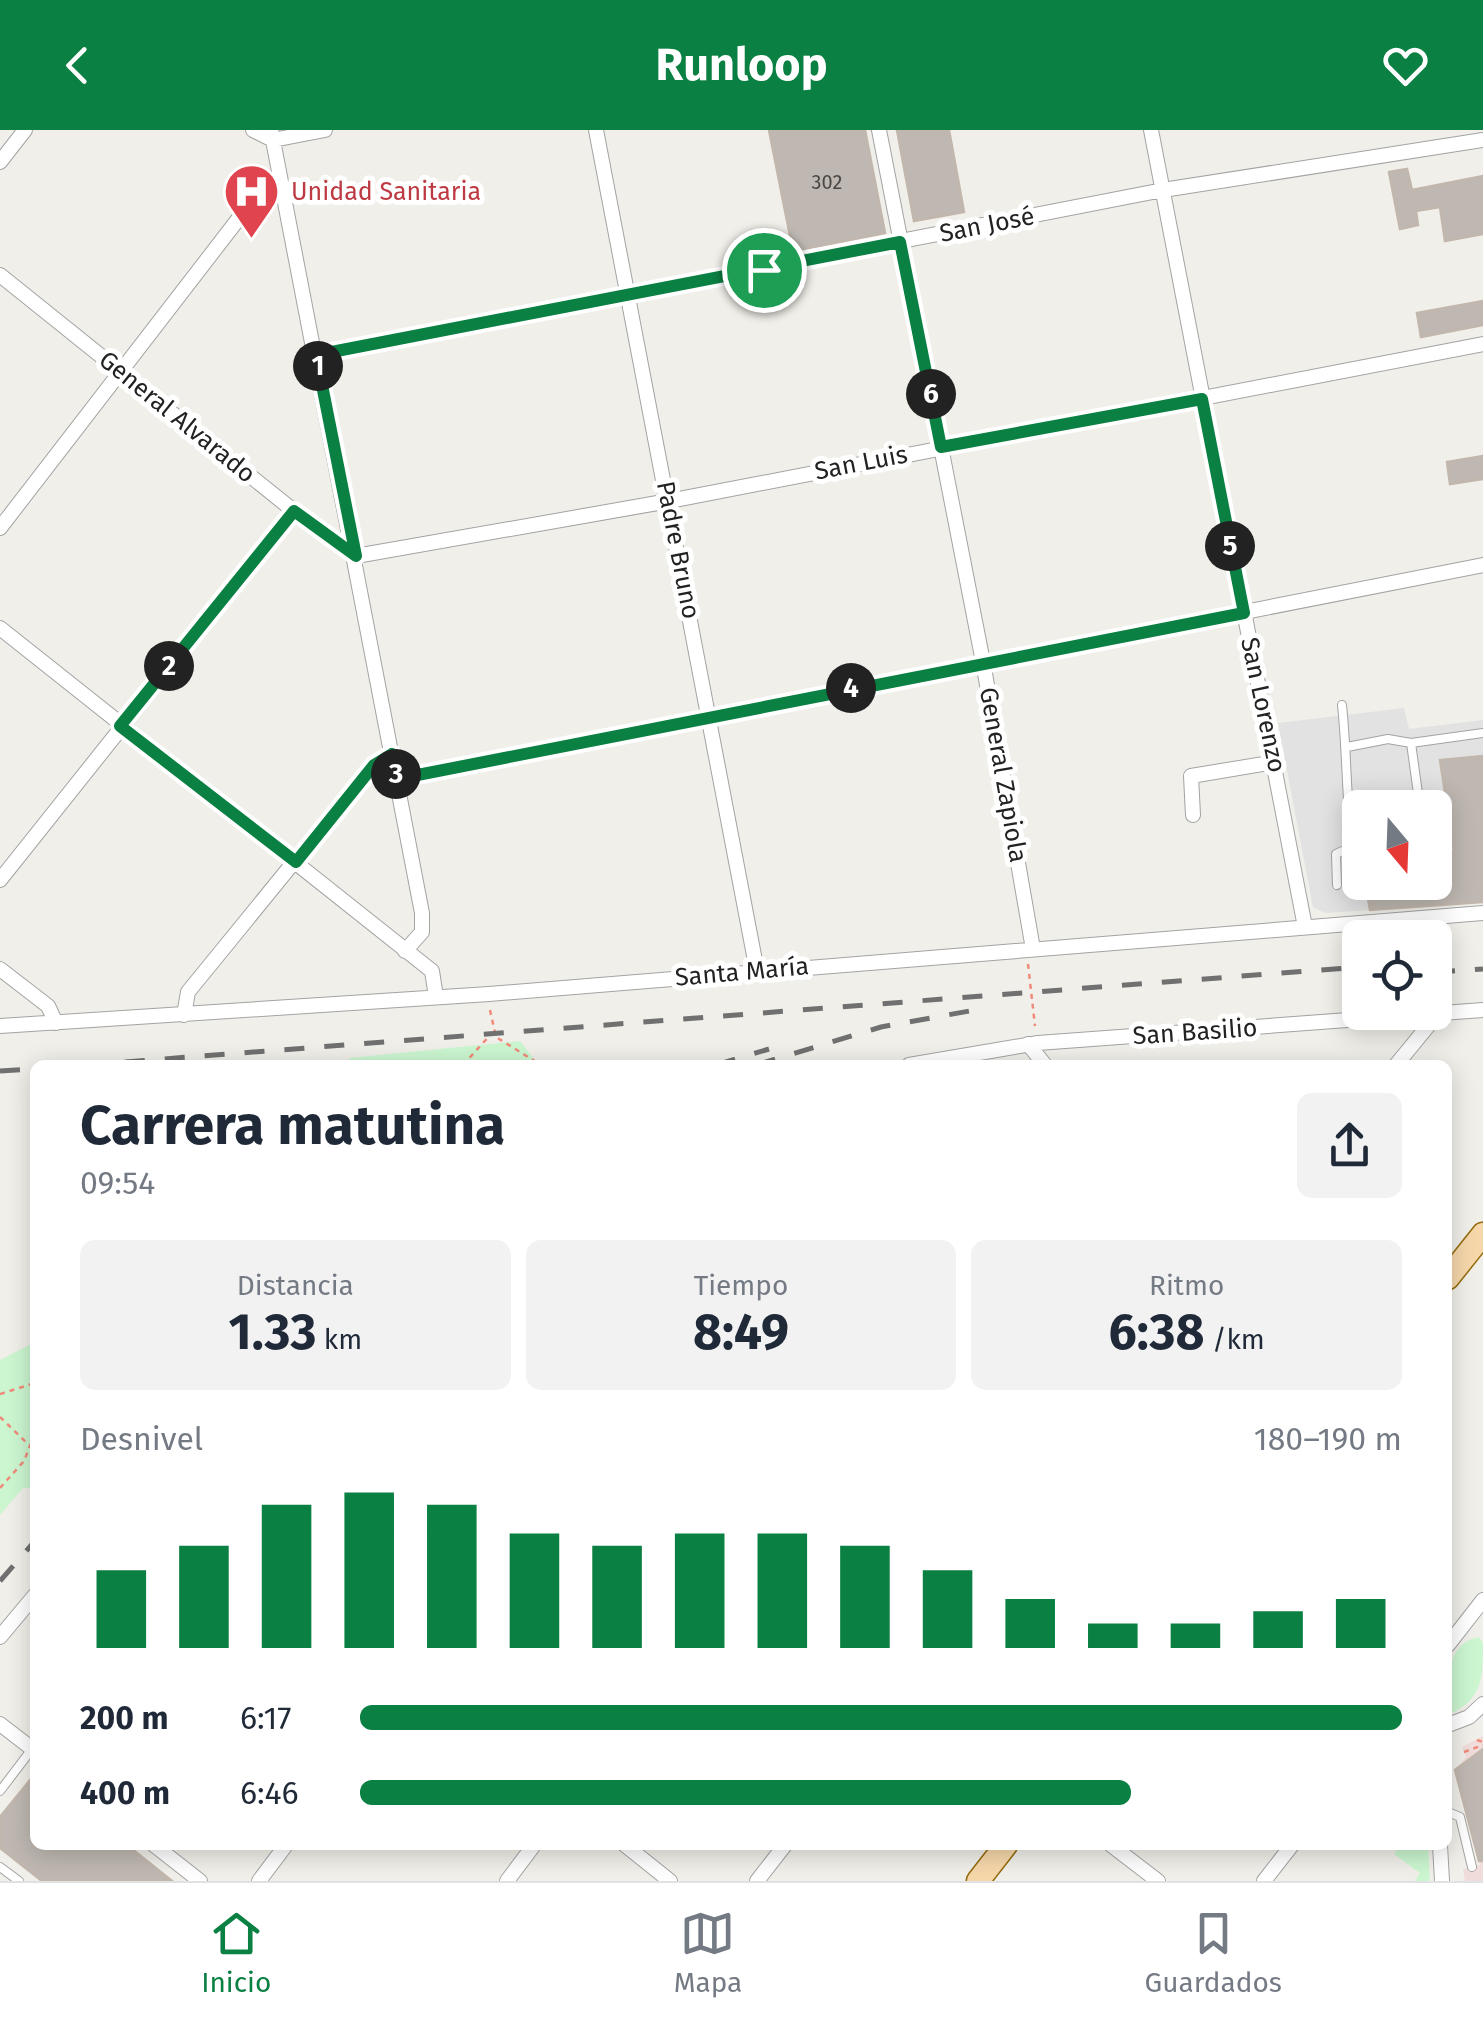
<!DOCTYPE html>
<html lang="es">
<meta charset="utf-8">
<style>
:root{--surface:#fff;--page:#f2f2f3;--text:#1f2937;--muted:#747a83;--line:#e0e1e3;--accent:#0b8043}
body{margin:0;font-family:"Fira Sans",sans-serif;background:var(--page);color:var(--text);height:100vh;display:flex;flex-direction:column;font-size:38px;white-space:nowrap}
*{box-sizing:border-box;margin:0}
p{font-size:32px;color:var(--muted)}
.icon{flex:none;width:55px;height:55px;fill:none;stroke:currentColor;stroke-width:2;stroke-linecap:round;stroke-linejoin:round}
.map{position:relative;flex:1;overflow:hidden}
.details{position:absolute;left:30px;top:930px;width:1422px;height:790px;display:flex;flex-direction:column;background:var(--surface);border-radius:15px;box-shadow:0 5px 25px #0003}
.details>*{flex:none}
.needle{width:65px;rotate:161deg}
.buttons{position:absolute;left:1342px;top:660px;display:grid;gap:20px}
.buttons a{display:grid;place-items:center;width:110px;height:110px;border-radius:15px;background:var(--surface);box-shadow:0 5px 25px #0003;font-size:50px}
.pin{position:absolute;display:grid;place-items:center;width:85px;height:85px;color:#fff;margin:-42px;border:5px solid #fff;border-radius:50%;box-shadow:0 2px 10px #0007}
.km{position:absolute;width:50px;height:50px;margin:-25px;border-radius:50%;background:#222;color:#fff;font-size:28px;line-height:50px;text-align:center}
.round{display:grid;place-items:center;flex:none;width:105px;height:105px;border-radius:15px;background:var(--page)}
.overview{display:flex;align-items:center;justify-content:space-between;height:170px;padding:0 50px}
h1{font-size:55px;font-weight:700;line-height:75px}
.stats{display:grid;grid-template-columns:repeat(3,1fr);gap:15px;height:170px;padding:10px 50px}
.stats div{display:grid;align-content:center;border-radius:15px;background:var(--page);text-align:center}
.stats b{font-size:50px;font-weight:700}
.stats small{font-size:28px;font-weight:400}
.stats p{font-size:28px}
.chart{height:280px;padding:20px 50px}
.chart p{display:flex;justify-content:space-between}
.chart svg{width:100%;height:180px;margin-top:10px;stroke:var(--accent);stroke-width:6}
ul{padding:0 50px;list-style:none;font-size:32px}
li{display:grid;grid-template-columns:160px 120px 1fr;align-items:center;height:75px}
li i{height:25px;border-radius:12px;background:var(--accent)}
header{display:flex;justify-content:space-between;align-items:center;height:130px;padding:0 50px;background:var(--accent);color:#fff;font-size:45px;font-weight:700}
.menu{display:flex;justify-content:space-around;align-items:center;height:140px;border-top:2px solid var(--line);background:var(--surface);font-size:28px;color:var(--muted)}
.menu a{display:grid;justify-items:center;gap:5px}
.menu .on{color:var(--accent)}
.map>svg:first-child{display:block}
</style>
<header><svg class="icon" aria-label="back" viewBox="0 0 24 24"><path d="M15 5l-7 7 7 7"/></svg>Runloop<svg class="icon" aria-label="heart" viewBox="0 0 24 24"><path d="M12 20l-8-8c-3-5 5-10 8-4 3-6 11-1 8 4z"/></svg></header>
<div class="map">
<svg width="1483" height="1751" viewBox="0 0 1483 1751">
<rect width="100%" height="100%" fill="#f1efe9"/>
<path fill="#f0dcda" d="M1483 1606V1751H1465L1463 1739 1480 1735 1455 1640 1466 1627 1462 1617Z"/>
<path fill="#cbf6d0" d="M520 911 539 935H350L349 928Z
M35 1212V1358H23L0 1385V1230Z
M1479 1507 1483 1513C1483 1547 1483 1570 1448 1585 1447 1557 1444 1513 1479 1507Z
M1400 1715H1428L1430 1751H1415L1420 1743 1394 1724Z"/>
<path fill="#e2e2e2" d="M1404 578 1409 599 1483 590V626L1441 631 1454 721 1435 723V678H1360V752L1365 753 1370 780 1325 783 1313 777 1278 593Z"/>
<path fill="#bfb8b2" stroke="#c2b7ac" stroke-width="2.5" d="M769 0H865L885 103 793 121Z
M897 0H949L964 82 914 91Z
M1407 39 1412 60 1483 46V104L1445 111 1440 77 1416 81 1418 95 1400 99 1389 42Z
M1483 171V195L1421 207 1417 183Z
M1483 326V349L1450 354 1447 332Z
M1483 626V772L1370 780 1365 752H1435V723L1454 721 1440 630Z
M1483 1619V1731H1479L1455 1640Z
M35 1644V1715H127L172 1751H42L0 1718V1687Z"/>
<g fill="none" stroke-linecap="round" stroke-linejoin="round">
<defs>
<path id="service" d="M1342 575C1347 622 1346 667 1352 714
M1411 613 1420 678
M1347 617 1388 609 1411 613 1483 603
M1337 755 1336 724 1360 713
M0 1661 32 1619
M1448 1682 1460 1687 1472 1737
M0 1737 19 1751"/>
<path id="minor" d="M253 0 273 10 325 0
M271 0 422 783V802L405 821
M596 0 757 841
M879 0 983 532 1033 819
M1151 0 1305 797
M0 32 25 0
M0 145 294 381 356 426 669 371 1483 214
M316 225 1163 60 1483 10
M0 398 246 79 283 57
M0 498 432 841 436 867
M397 649 1483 435
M1193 685 1191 646 1275 632
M0 750 294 381
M0 839 48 876 56 893
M184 885 188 862 373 635 392 624
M0 896 489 864 1483 783
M1028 914 1045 935
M909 935 1038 913 1483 880
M1396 935 1437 885
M0 1507 35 1465
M1448 1515 1483 1470
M0 1594 35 1621
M1448 1595 1469 1587 1483 1574
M154 1715 200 1751
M625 1715 670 1751
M1111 1715 1158 1751
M1440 1715 1442 1751
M259 1751 286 1715
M507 1751 534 1715
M757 1751 785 1715
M1264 1751 1292 1715"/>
<path id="primary" d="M1448 1148 1483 1104
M978 1751 1006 1715"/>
</defs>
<use href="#service" stroke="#a3a3a3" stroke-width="10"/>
<use href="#minor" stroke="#a3a3a3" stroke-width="16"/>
<use href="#primary" stroke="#946b0b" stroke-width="25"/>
<path stroke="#f08b7b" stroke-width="2.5" stroke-dasharray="5 5" stroke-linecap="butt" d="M1028 834 1035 896
M490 880 496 907 541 935
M463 935 492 903
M0 1264 35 1253
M0 1287 28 1314
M0 1358 24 1331 35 1303
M1477 1610 1483 1612
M1464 1622 1483 1615"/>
<use href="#service" stroke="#fff" stroke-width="8"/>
<use href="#minor" stroke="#fff" stroke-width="14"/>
<use href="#primary" stroke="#f6d7aa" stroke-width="22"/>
<path stroke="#707070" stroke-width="5" stroke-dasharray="20 20" stroke-linecap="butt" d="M1435 842 1483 839
M85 935 1360 837
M716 935 769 919
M756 935 881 897 986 878
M0 941 35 939
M0 1451 35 1411"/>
</g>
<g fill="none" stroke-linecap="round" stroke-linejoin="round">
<defs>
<path id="route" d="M900 112 941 317 1202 269 1244 483 397 649 392 624 374 635 296 732 120 596 294 381 356 426 316 225Z"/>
</defs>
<use href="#route" stroke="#fff" stroke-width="20"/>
<use href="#route" stroke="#0b8043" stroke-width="12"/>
</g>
<defs>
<symbol id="hospital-pin" viewBox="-11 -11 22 30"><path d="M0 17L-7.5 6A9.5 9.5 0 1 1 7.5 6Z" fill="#e0444e" stroke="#fff"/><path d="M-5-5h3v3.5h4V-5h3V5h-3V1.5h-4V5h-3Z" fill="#fff"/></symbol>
</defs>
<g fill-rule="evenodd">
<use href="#hospital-pin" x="220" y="30" width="63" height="86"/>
</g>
<g text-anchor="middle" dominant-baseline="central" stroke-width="10" stroke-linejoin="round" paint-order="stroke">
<g font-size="20" fill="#494846">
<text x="827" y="52">302</text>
</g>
<g font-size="25" fill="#be3a42" stroke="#fff" text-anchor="start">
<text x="291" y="62">Unidad Sanitaria</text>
</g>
<g font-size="25" fill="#222" stroke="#fff">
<text transform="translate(987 95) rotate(-11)">San José</text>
<text transform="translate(177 287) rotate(39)">General Alvarado</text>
<text transform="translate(861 333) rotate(-11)">San Luis</text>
<text transform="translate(678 420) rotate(79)">Padre Bruno</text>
<text transform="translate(1263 575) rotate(78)">San Lorenzo</text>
<text transform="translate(1003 645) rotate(80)">General Zapiola</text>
<text transform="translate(742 842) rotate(-5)">Santa María</text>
<text transform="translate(1195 902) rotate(-4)">San Basilio</text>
</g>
</g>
</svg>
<div class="buttons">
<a><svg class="needle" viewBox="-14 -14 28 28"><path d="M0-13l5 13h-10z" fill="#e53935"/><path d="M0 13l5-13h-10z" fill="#747a83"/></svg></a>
<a><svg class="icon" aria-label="locate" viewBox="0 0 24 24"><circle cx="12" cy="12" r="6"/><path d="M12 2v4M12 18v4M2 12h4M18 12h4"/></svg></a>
</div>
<div class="pin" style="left:764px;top:140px;background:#1e9e55"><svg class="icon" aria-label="arrive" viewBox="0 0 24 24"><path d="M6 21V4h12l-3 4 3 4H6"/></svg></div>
<b class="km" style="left:318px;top:236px">1</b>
<b class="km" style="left:169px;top:536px">2</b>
<b class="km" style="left:396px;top:644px">3</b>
<b class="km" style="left:851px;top:558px">4</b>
<b class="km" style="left:1230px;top:416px">5</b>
<b class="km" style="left:931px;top:264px">6</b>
<section class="details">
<div class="overview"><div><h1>Carrera matutina</h1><p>09:54</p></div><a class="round"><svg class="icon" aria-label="share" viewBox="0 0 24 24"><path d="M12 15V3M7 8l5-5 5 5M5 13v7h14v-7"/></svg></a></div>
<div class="stats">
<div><p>Distancia</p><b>1.33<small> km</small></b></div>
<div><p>Tiempo</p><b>8:49</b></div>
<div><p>Ritmo</p><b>6:38<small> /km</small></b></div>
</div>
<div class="chart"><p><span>Desnivel</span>180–190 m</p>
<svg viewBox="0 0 160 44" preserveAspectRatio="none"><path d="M5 44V25M15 44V19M25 44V9M35 44V6M45 44V9M55 44V16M65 44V19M75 44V16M85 44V16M95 44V19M105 44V25M115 44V32M125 44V38M135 44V38M145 44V35M155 44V32"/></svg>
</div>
<ul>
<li><b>200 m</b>6:17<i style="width:100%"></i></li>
<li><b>400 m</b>6:46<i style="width:74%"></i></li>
</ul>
</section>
</div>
<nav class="menu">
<a class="on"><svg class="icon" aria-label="home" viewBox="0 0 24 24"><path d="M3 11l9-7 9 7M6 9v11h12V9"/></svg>Inicio</a>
<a><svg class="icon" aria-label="map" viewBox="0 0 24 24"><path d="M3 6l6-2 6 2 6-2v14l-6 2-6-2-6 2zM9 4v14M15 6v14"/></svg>Mapa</a>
<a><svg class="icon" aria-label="saved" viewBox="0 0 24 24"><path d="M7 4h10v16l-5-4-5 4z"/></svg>Guardados</a>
</nav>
